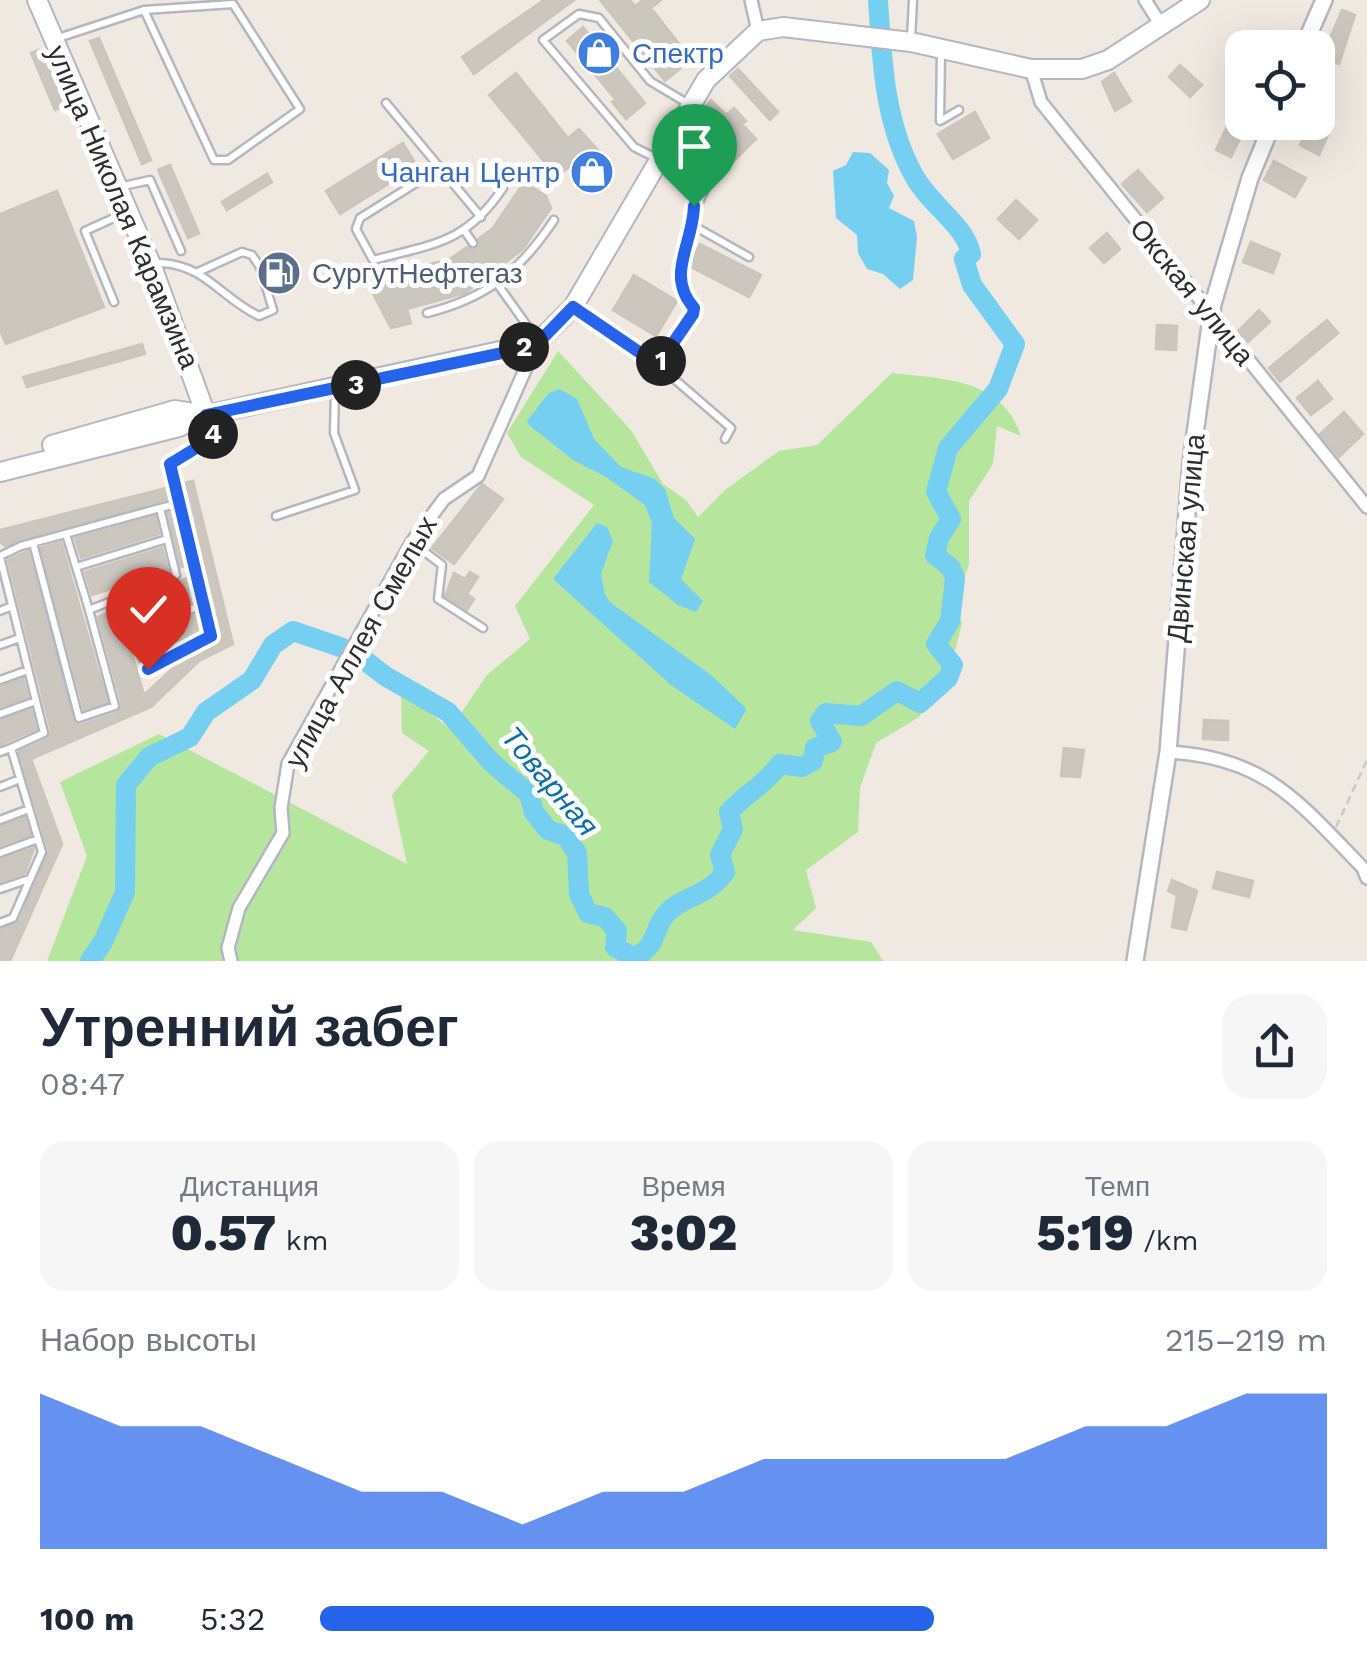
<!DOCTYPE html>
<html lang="ru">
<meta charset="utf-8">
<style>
:root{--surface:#fff;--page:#f6f6f7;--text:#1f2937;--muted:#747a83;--accent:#2563eb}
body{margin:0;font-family:"Work Sans",sans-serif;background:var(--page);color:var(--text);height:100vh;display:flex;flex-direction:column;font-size:38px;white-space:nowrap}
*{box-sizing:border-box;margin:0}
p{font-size:32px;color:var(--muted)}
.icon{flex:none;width:55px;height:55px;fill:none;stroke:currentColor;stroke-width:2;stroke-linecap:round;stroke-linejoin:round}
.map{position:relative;height:961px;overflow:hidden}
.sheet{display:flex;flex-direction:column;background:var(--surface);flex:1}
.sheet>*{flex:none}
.buttons{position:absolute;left:1225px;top:30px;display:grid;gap:20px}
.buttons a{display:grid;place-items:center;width:110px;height:110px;border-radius:20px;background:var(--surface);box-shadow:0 10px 40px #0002;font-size:50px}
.pin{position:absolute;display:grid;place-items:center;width:85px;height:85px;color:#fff;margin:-102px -42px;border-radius:50% 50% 50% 0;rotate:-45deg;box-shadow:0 0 10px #0007}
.pin .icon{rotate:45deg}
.km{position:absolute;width:50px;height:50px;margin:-25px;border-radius:50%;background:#222;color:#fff;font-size:28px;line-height:50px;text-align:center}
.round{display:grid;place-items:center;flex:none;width:105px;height:105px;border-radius:30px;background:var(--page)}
.head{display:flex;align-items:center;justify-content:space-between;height:170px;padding:0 40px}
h1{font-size:55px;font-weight:800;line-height:75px}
.figures{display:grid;grid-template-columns:repeat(3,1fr);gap:15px;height:170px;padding:10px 40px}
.figures div{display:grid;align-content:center;border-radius:25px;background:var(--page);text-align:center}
.figures b{font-size:50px;font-weight:800}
.figures small{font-size:28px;font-weight:400}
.figures p{font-size:28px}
.chart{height:280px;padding:20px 40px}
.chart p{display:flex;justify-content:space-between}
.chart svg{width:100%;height:180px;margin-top:10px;fill:var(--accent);opacity:.7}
ul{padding:0 40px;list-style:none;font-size:32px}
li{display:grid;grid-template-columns:160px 120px 1fr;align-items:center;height:75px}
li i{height:25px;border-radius:12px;background:var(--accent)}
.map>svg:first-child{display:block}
</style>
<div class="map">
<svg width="1367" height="961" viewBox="0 0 1367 961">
<rect width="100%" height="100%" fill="#efe9e1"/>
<path fill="#b6e59e" d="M558 351 631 430 663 484 686 500 698 517 725 490 779 451 817 445 892 373C944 379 1002 378 1021 436L997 426 993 464 969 501V564L956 603 962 623 956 647 944 677 919 717 876 743 860 788 858 832 806 870 816 908 793 930 871 942 883 961H47L87 856 60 782 159 734 407 864 392 795 429 751 402 733 401 689 450 729 487 675 530 639 515 606 594 505 521 457 507 433Z"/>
<path fill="#75cff0" d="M853 152 870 153 889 170 887 183 894 196 889 208 914 221 917 237 913 280 900 289 883 274 867 269 858 253 857 235 836 218 833 171 846 165Z
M559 389 577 399 594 439 621 467 655 479 665 489 674 518 695 539 681 579 703 601 696 612 678 605 649 582 652 523 645 505 606 477 573 460 529 425 527 421 549 393Z
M597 523 607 527 613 541 601 574 605 595 611 603 711 675 745 707 746 710 735 729 671 685 553 579Z"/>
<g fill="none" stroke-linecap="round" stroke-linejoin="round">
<path stroke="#75cff0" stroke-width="20" d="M358 655 385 676 448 712 492 763 529 794 534 812 548 830 566 836 577 853 579 894 588 913 605 917 617 931 615 947 633 957C656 951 653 929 666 914 683 895 708 897 725 872L720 855 733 829 729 812C745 794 765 785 780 764L802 767 813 761 815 748 832 742 820 721 826 713 861 716 897 691 920 703 948 678 953 665 936 644 950 621 955 579 951 568 935 555 939 538 951 519 936 492 948 448 998 389 1015 344 972 285 964 259 971 254C965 224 930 206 913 174 884 120 882 60 878 0
M90 961 103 942 125 892 126 785 149 757 190 737 206 712 252 680 273 645 293 631 343 648"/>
</g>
<path fill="#cbc7bf" stroke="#cbc5ba" stroke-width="2.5" d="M544 0H574L474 74 462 57Z
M600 0H630L635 6 643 0H661L651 8 688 55 676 65 680 69 665 81Z
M1342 10 1355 15 1339 64 1322 57Z
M583 27 645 103 626 119 612 102 616 100 567 41Z
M99 38 151 160 142 164 90 41Z
M41 49 64 106 55 110 31 53Z
M1180 65 1202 85 1190 97 1169 77Z
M738 69 778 112 770 120 730 76Z
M516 73 568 138 579 129 613 167 587 189 569 167 557 177 489 95Z
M1114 73 1131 101 1115 111 1102 82Z
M711 100 726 115 734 108 746 121 742 124 756 139 733 162 706 134 714 126 701 113Z
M975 112 989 138 953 159 938 134Z
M1231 118 1246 126 1231 157 1216 150Z
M1309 125 1328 135 1319 155 1300 145Z
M403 143 417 166 340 214 326 191Z
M1274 161 1306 178 1295 197 1264 180Z
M170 165 199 233 188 238 158 170Z
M1138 170 1163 198 1147 212 1122 184Z
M267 174 272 182 227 210 222 202Z
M524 182 546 196 551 208 523 249 465 293 407 309 411 323 391 328 366 280 450 259 467 247 476 249 478 239 493 228Z
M57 191 104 307 6 344 0 330V214Z
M1016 200 1037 220 1019 239 998 219Z
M1107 233 1120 249 1104 263 1090 248Z
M1251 242 1280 254 1273 273 1243 262Z
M700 244 761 275 749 297 689 266Z
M634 275 677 301 656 336 613 310Z
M1259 310 1270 322 1248 342 1238 331Z
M1327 320 1338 333 1280 382 1269 368Z
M1157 325 1177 326 1176 350 1156 349Z
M142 344 145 354 27 387 23 377Z
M1318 381 1332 399 1311 415 1297 398Z
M1344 412 1363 434 1339 457 1320 434Z
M193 481 233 644 199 661 151 707 31 759 62 844 10 961H0V930L19 921 49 851 19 752 48 739 51 731 8 560 28 551 74 722 81 725 117 713 122 704 98 617 191 576 197 599 126 633 144 695 184 658 218 638 183 483Z
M482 484 503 499 454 564 432 548Z
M170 487 173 498 5 546 0 542V530Z
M176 511 189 565 181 567 168 513Z
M155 516 159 534 81 558 75 538Z
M61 542 107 702 84 709 41 548Z
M162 548 168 571 92 595 85 572Z
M470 572 478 577 467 594 474 599 467 610 445 596 454 573 465 579Z
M200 613 203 632 151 659 141 639Z
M23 679 28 697 0 707V687Z
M31 710 36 729 0 745V721Z
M1204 720 1228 721V740L1203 739Z
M1064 748 1084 750 1080 777 1061 776Z
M25 818 30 835 0 846V827Z
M34 848 25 873 0 882V860Z
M1217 872 1253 881 1249 897 1213 888Z
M1172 880 1197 891 1186 930 1172 927 1177 895 1168 891Z"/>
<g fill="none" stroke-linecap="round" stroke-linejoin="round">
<defs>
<path id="service" d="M55 39 144 10 214 160H228L300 109 233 4 144 10
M911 39 913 0
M941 49 940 121 959 110
M386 103 481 217
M683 124 714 158C714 187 694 196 694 226L749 257
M656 158 634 147 543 40 579 14 599 18 650 81 690 105
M440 168 360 218 356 229 373 260C434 244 466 243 503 188
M119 187 150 180 181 251
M464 230 473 243
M161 263C205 265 221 298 259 316L273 310 260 267 252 255 242 252 198 272
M496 282 538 341
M114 302 85 231 127 212
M574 308 658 365 731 428 725 439
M427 313C487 298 520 271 554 220
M658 365 693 314 678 280 694 226
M181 503 171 464 211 439 213 432 208 419
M160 508 181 503 205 603 132 636 148 669 211 636 205 603
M276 516 355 490 334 433 335 390
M66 534 89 610
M413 543 442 565 438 599 483 628
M0 556 21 546 160 508 176 575 89 610 115 706 79 718 33 543
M0 557 44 733 11 748 42 852 13 918 0 923
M76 567 167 539
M0 611 12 606
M0 645 20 638
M0 680 28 670
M0 714 36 701
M0 752 11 748
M0 787 20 779
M0 820 29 809
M0 853 38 839
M0 889 29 879"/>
<path id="minor" d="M751 0 758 31
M1145 0 1161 25
M1031 69 1041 102 1367 507
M1168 752C1265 757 1298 801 1363 868L1367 878
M231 961 228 948 239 908 283 833 281 808 288 764 412 542 444 499 478 476 537 343"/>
<path id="tertiary" d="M1303 48 1324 0
M1135 961 1168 752 1191 463 1213 304 1250 178 1273 122"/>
<path id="secondary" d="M37 0 153 269 206 415
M52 445 175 410 206 415
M0 472 179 427 206 415 537 343 573 307 706 80 758 31 783 27 911 42 1031 69H1082L1108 60 1200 0"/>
</defs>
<use href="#service" stroke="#b4b7c1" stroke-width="11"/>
<use href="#minor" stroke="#b4b7c1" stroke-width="16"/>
<use href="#tertiary" stroke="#b4b7c1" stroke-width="20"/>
<use href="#secondary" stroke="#b4b7c1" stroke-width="22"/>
<path stroke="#c9c9c9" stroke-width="2.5" stroke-dasharray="8 5" stroke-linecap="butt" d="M1336 827 1367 760"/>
<use href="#service" stroke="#fff" stroke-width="6"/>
<use href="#minor" stroke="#fff" stroke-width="11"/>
<use href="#tertiary" stroke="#fff" stroke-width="15"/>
<use href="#secondary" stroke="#fff" stroke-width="18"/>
</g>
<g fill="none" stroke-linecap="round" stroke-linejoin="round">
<defs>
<path id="route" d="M148 669 211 636 170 464 211 439 213 432 206 415 512 351 539 342 573 307 658 365 693 314 694 308C665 275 693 245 694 206"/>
</defs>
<use href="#route" stroke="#fff" stroke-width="20"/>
<use href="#route" stroke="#2563eb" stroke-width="12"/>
</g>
<defs>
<symbol id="shop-disc" viewBox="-11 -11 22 22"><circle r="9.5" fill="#3f7fe0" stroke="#fff"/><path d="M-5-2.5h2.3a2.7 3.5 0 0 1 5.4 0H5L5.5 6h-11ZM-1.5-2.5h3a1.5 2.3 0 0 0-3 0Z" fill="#fff"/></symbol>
<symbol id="fuel-disc" viewBox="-11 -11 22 22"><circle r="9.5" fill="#5c6f8a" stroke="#fff"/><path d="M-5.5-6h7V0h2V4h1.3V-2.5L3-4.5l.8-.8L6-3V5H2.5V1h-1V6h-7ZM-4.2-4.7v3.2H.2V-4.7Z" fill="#fff"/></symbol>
</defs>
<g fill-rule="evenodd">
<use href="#shop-disc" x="574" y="28" width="50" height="50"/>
<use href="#shop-disc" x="567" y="147" width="50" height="50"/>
<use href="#fuel-disc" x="254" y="248" width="50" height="50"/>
</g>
<g text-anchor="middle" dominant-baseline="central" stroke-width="10" stroke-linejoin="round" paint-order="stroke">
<g font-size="28" fill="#366cbe" stroke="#fff" text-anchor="start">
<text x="632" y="53">Спектр</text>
<text x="560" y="172" text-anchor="end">Чанган Центр</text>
</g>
<g font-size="28" fill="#2e2e2e" stroke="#fff">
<text transform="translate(123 207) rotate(67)">улица Николая Карамзина</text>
<text transform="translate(1192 292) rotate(51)">Окская улица</text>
<text transform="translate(1186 538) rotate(-85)">Двинская улица</text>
<text transform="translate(361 642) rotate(-61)">улица Аллея Смелых</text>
</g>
<g font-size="28" fill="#4e5e75" stroke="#fff" text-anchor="start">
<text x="312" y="273">СургутНефтегаз</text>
</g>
<g font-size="30" font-style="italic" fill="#0d6fa3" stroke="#fff">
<text transform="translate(550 781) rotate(50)">Товарная</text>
</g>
</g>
</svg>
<div class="buttons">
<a><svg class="icon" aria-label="locate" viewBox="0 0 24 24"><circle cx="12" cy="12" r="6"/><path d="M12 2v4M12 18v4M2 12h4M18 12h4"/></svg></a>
</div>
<div class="pin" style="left:694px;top:206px;background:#1e9e55"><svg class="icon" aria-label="arrive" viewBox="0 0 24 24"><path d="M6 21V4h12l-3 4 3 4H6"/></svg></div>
<div class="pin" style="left:148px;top:669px;background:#d93025"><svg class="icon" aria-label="check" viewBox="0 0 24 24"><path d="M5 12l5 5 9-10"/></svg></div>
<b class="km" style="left:661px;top:361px">1</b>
<b class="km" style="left:524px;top:347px">2</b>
<b class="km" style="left:356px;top:385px">3</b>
<b class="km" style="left:213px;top:434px">4</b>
</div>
<section class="sheet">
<div class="head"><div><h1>Утренний забег</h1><p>08:47</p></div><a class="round"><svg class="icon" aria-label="share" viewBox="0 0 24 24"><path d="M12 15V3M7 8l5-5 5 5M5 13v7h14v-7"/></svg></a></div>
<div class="figures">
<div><p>Дистанция</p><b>0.57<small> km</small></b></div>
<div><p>Время</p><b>3:02</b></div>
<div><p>Темп</p><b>5:19<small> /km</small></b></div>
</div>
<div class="chart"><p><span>Набор высоты</span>215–219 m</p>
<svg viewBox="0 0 160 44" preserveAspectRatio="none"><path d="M0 44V6L10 14L20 14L30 22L40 30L50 30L60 38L70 30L80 30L90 22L100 22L110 22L120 22L130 14L140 14L150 6L160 6V44z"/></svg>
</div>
<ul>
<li><b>100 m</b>5:32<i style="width:61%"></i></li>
</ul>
</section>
